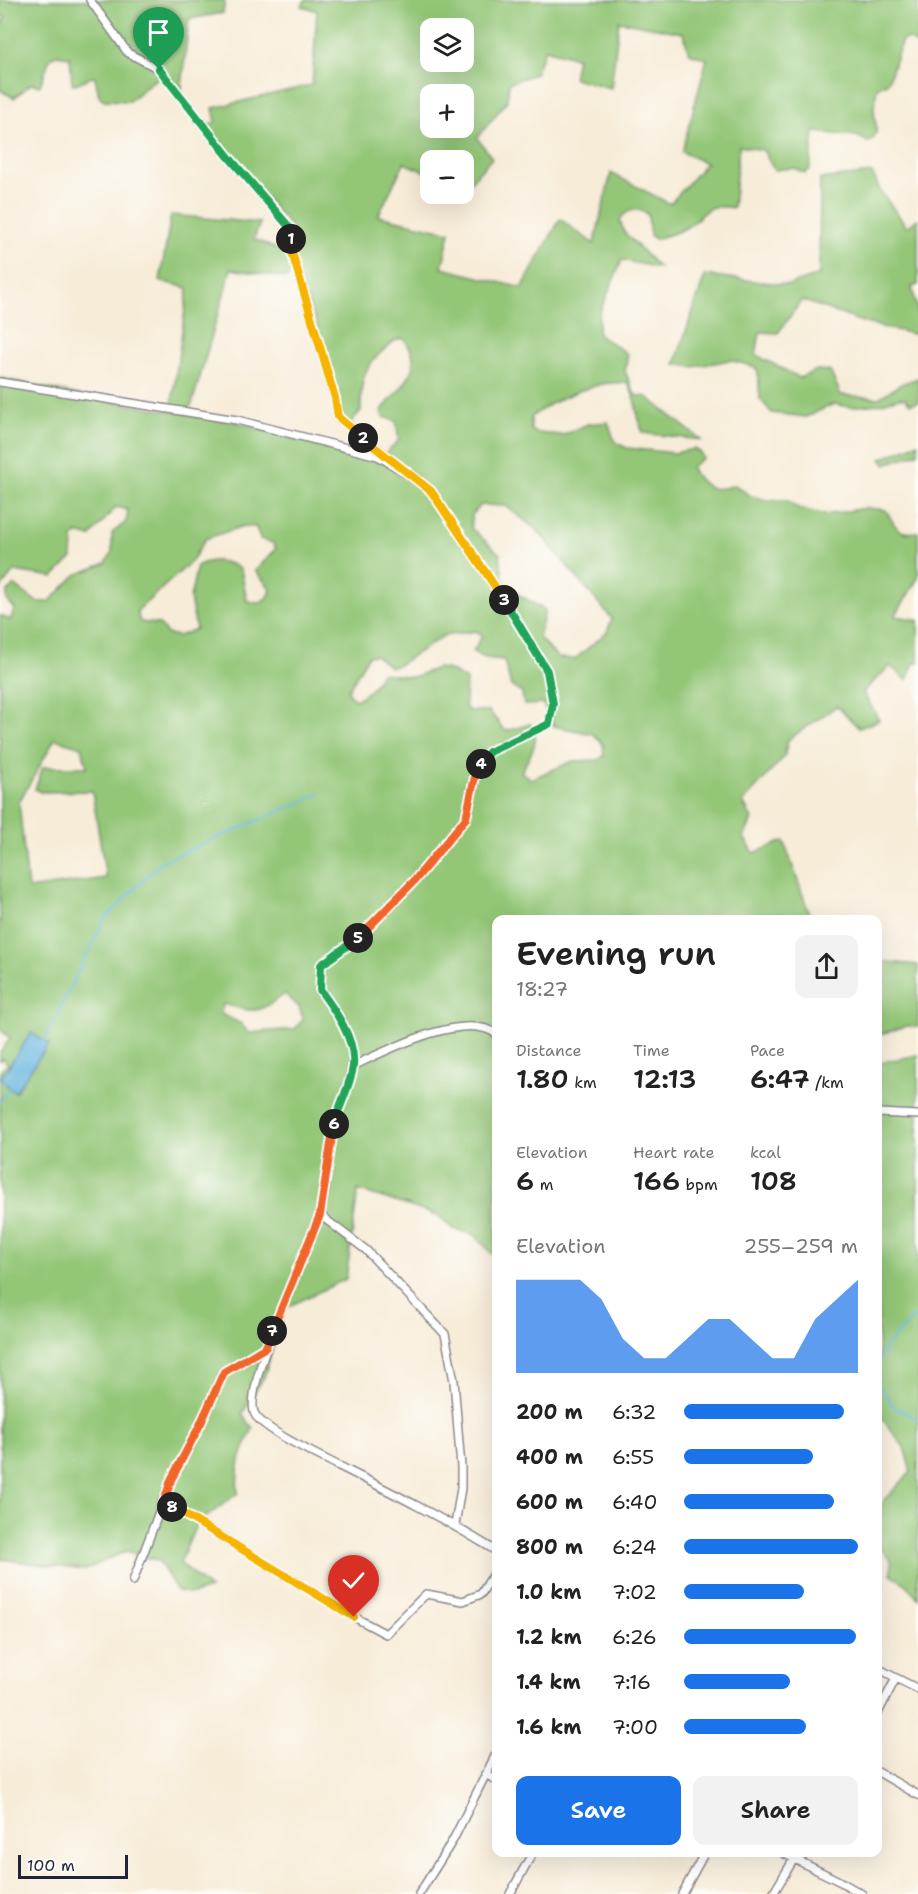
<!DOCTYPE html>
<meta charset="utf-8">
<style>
:root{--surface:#fff;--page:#f2f2f2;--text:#222;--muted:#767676;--accent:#1a73e8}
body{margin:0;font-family:"Shantell Sans",sans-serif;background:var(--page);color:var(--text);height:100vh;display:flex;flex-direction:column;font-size:22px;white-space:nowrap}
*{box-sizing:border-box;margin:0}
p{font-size:20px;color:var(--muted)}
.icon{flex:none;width:33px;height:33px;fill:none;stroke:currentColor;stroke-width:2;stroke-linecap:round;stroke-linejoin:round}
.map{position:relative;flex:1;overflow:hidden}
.side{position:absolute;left:492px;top:915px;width:390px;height:942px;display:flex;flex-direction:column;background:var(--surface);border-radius:12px;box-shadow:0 6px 24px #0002}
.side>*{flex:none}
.tools{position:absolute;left:420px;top:18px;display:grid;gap:12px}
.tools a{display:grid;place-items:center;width:54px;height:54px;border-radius:12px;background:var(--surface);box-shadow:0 6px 24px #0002;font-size:30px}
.scale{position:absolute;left:18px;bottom:15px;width:110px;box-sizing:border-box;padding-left:6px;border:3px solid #22223b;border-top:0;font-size:16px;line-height:21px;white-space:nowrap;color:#22223b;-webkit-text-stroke:4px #fdfcf7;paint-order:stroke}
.pin{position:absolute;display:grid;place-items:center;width:51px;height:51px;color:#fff;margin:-62px -26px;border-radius:50% 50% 50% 0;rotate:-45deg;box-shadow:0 0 6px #0007}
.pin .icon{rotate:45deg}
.km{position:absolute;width:30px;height:30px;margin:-15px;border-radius:50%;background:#222;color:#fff;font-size:16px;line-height:30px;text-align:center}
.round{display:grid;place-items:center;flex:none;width:63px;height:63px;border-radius:12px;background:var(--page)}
.summary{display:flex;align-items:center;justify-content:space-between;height:102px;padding:0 24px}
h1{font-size:33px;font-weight:600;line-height:45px}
.metrics{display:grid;grid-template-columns:repeat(3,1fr);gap:9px;height:102px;padding:6px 24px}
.metrics div{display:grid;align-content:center}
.metrics b{font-size:26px;font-weight:600}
.metrics small{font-size:16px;font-weight:400}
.metrics p{font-size:16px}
.chart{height:168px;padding:12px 24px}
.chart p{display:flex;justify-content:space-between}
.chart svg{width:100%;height:108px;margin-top:6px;fill:var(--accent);opacity:.7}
.primary-button{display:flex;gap:12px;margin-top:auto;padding:12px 24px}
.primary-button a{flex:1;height:69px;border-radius:12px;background:var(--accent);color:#fff;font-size:24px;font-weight:600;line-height:69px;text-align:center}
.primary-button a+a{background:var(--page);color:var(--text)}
ul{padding:0 24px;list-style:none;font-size:20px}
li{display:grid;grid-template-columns:96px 72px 1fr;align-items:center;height:45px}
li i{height:15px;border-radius:8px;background:var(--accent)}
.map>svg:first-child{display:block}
</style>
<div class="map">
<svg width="918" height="1894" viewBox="0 0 918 1894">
<rect width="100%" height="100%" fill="#fdfcf7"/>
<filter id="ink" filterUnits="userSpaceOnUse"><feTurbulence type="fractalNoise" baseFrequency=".0167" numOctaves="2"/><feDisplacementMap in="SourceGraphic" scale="12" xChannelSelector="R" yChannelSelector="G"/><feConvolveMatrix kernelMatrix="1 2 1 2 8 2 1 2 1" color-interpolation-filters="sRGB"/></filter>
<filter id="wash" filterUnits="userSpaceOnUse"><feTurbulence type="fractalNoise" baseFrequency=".008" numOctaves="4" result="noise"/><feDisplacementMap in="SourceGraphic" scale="24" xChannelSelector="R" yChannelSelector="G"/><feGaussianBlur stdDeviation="1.35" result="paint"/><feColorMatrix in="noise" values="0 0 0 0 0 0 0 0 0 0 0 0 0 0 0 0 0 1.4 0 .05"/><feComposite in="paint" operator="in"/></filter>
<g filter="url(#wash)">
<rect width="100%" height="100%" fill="#f7ecd8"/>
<path fill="#93c677" stroke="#5a7459" stroke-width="1.5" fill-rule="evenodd" d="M0 0H225L223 13 189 19 181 96 163 73 129 101 104 100 99 96 95 77C86 77 81 84 72 84L70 57 56 55 50 58 40 86 31 84 14 98 0 90V28L5 17 0 14Z
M305 0H918V45L909 39 902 40 888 82 877 88C876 95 874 103 874 109 874 122 882 136 868 142L857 136 814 132 810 169 805 173 793 168 774 170 763 150 739 146 733 208C701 203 709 213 687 227 678 233 665 236 655 239L650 235 648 215C639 207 626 209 620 220L624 232 659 268 622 260 599 314 598 334 628 354 625 371 635 395 647 397 701 440 643 433C636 418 636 393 627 383 597 379 555 399 531 417V430L537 433 563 435 588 424 608 422 615 442 627 448 674 453 694 449 700 452 703 458 691 467C702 488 713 493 735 485L751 496 767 500H787L798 508 825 515 865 508 886 510C896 527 896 535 918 532V578L895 616 918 620V663H914L907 680 890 666 863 692 879 720 859 728 837 706 788 740 784 757 743 802 752 819 744 838 754 853 784 841 810 916 761 914V920H496V1258L475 1235 454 1229 437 1215 358 1190 346 1279 285 1308 264 1377 242 1414 253 1428C242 1451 235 1467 238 1493L196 1525 180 1563 210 1589 194 1594 177 1591 159 1561 126 1551 85 1570 0 1559V1071L8 1064 3 1058 0 1061V1053L10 1038 0 1029V615L10 620 15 609 7 600V593L14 585 37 602H49L76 575 106 563 112 552V533L126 522 128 510 116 507 90 537 77 533 73 538 72 558 53 577 14 571 0 589V378L98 399 241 423 377 462 399 440 396 421 383 417 381 411C400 388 429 367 403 338 396 339 393 342 387 347 362 368 361 379 361 411L349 424 342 417 319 331 297 271 287 278 231 269 192 404 188 410 176 408 172 403 188 288 160 281 171 215 260 223 254 239 291 256 289 225 206 126 216 122 213 108 312 85 317 11 302 6ZM619 21 683 33 689 53 707 59 682 152 706 163 670 204 611 173 594 244 560 219 522 288 442 268 450 232 378 216 404 163 430 174V160H464L465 188 492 158 477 138 507 101 509 83 535 74 545 49 577 58 573 78 611 88ZM430 28H464V62H430ZM430 94H464V128H430ZM481 505 506 506 537 530 612 619 607 632 575 659 558 658 539 638 545 610 511 590 503 580 500 554 471 528 472 515ZM243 526 256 527 260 539 273 543 276 549 255 571 271 589 269 596 259 603 247 601 241 570C228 560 212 558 197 566L190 598 196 629 179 636 167 634 159 624 140 622 137 611 192 561 205 539ZM476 631 482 636 473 652 485 658 504 660 511 686 522 693 524 705 543 704 554 726 593 734 603 744 604 756 598 760 573 761 531 779 521 772C529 757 542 740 531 724L505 731 489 711H469L465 706 466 680 450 670 437 668 413 677 382 673 371 689 356 700 350 696 348 690 368 656 375 655 390 667 397 666 443 636ZM55 739 82 747 87 767H43L35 789 40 792 92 791 106 878 28 889 19 802ZM285 994 299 1007 303 1019 295 1029 249 1033 240 1023 221 1014 223 1004C257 1013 256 1014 285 994ZM31 1034 48 1044 15 1092Z
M872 173 881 192 907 227 918 219V285L912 287 918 313V335L865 323 802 300 778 333 760 332 756 355 800 378 817 370 830 371 841 395 879 398 901 384 918 378V402L910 404 905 398H899L879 404 850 407 834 404 806 417 772 413 760 399 758 373 755 367 730 360 692 367 675 364 705 275 788 285 819 275 820 179Z
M918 443V453L885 464 881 459Z
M878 961 918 965V1027L906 1026 878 1035Z
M918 1055V1598L907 1585 891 1574V1560L878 1545V1515L884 1500 911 1472 904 1447 880 1416 878 1405V1063Z"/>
<path fill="#66b5e0" stroke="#446c8e" stroke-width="1.5" d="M31 1033 49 1044 15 1092 10 1089 1 1078Z"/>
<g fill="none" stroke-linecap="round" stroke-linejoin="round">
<path stroke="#66b5e0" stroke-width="2" d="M42 1044 105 919 161 862 320 794
M0 1102 11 1087
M878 1362 887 1345 918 1313
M878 1384 895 1408 918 1419"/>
</g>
</g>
<g filter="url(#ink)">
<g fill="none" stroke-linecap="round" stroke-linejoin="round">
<defs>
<path id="minor" d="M90 0 128 53 159 69 228 156 291 229V249L335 398 338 417 393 461
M0 382 237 420 378 456 411 476 431 491 510 610 547 671 553 704 549 724 489 752 476 772 466 818 415 880 357 939 321 965 320 990C334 1008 350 1029 352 1053 355 1077 340 1100 334 1123 327 1153 329 1187 319 1217 309 1249 238 1393 256 1416 268 1432 318 1455 337 1465 391 1492 445 1519 496 1551
M353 1066C385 1051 465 1010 496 1034
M878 1113 918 1115
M320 1215 366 1250 445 1334 454 1381 461 1467V1488L455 1525
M164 1502 354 1617 386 1634 426 1594 463 1601 481 1594 496 1570
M133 1581 171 1480 200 1425 224 1372 266 1347
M878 1668 896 1678
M878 1713 896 1678 918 1689
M878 1772 918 1795
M485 1774 496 1780
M781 1852 839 1881 862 1894
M419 1894 453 1840 496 1754
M510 1894 533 1852
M682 1894 705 1852
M773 1894 798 1852"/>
</defs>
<use href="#minor" stroke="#8c878a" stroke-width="10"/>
<use href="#minor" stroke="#fff" stroke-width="7"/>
</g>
</g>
<g fill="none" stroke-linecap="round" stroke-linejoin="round" filter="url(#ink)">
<defs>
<path id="split-1" d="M159 69 228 156 291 229V239"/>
<path id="split-2" d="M291 239V249L335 398 338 417 363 438"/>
<path id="split-3" d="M363 438 431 491 504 600"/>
<path id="split-4" d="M481 764 489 752 549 724 553 704 547 671 504 600"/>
<path id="split-5" d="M358 938 415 880 466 818 476 772 481 764"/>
<path id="split-6" d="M334 1124C339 1106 351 1084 353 1066 356 1039 334 1009 320 990L321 965 358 938"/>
<path id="split-7" d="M272 1331 320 1215 334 1124"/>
<path id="split-8" d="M172 1507 164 1502 171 1480 200 1425 224 1372 266 1347 272 1331"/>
<path id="split-9" d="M172 1507 354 1617"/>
</defs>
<use href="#split-1" stroke="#fff" stroke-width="12"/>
<use href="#split-2" stroke="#fff" stroke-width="12"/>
<use href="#split-3" stroke="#fff" stroke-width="12"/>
<use href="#split-4" stroke="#fff" stroke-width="12"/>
<use href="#split-5" stroke="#fff" stroke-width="12"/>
<use href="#split-6" stroke="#fff" stroke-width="12"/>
<use href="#split-7" stroke="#fff" stroke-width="12"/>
<use href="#split-8" stroke="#fff" stroke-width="12"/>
<use href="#split-9" stroke="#fff" stroke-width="12"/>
<use href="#split-1" stroke="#22a559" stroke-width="8"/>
<use href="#split-2" stroke="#f5b400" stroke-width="8"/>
<use href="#split-3" stroke="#f5b400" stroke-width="8"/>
<use href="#split-4" stroke="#22a559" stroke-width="8"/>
<use href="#split-5" stroke="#f0652b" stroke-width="8"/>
<use href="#split-6" stroke="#22a559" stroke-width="8"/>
<use href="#split-7" stroke="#f0652b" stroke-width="8"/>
<use href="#split-8" stroke="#f0652b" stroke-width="8"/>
<use href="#split-9" stroke="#f5b400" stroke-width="8"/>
</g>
</svg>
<div class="tools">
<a><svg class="icon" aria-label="layers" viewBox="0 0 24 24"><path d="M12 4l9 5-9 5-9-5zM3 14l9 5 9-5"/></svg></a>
<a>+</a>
<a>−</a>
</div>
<div class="scale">100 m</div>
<div class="pin" style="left:159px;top:69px;background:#1e9e55"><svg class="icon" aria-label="arrive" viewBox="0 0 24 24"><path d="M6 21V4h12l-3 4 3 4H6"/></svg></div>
<div class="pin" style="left:354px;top:1617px;background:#d93025"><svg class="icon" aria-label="check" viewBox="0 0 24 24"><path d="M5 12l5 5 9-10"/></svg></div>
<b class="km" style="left:291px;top:239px">1</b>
<b class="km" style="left:363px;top:438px">2</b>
<b class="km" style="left:504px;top:600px">3</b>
<b class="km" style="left:481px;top:764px">4</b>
<b class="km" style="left:358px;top:938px">5</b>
<b class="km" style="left:334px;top:1124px">6</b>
<b class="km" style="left:272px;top:1331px">7</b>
<b class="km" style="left:172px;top:1507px">8</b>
<section class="side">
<div class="summary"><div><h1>Evening run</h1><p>18:27</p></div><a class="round"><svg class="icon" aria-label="share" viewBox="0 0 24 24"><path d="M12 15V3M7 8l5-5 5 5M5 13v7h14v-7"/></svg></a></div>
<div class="metrics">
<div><p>Distance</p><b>1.80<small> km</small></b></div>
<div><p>Time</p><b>12:13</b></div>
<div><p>Pace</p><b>6:47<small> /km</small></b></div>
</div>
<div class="metrics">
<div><p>Elevation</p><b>6<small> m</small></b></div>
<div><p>Heart rate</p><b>166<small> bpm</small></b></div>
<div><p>kcal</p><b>108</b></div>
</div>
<div class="chart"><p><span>Elevation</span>255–259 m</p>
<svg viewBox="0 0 160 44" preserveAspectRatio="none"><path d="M0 44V6L10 6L20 6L30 6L40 14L50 30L60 38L70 38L80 30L90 22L100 22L110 30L120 38L130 38L140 22L150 14L160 6V44z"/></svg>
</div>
<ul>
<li><b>200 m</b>6:32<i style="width:92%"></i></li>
<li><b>400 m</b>6:55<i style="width:74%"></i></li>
<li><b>600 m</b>6:40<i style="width:86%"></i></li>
<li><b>800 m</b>6:24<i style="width:100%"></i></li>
<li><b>1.0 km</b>7:02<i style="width:69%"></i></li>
<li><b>1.2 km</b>6:26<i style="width:99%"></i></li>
<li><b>1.4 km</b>7:16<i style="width:61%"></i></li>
<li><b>1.6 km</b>7:00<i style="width:70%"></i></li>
</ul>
<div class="primary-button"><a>Save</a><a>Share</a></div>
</section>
</div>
